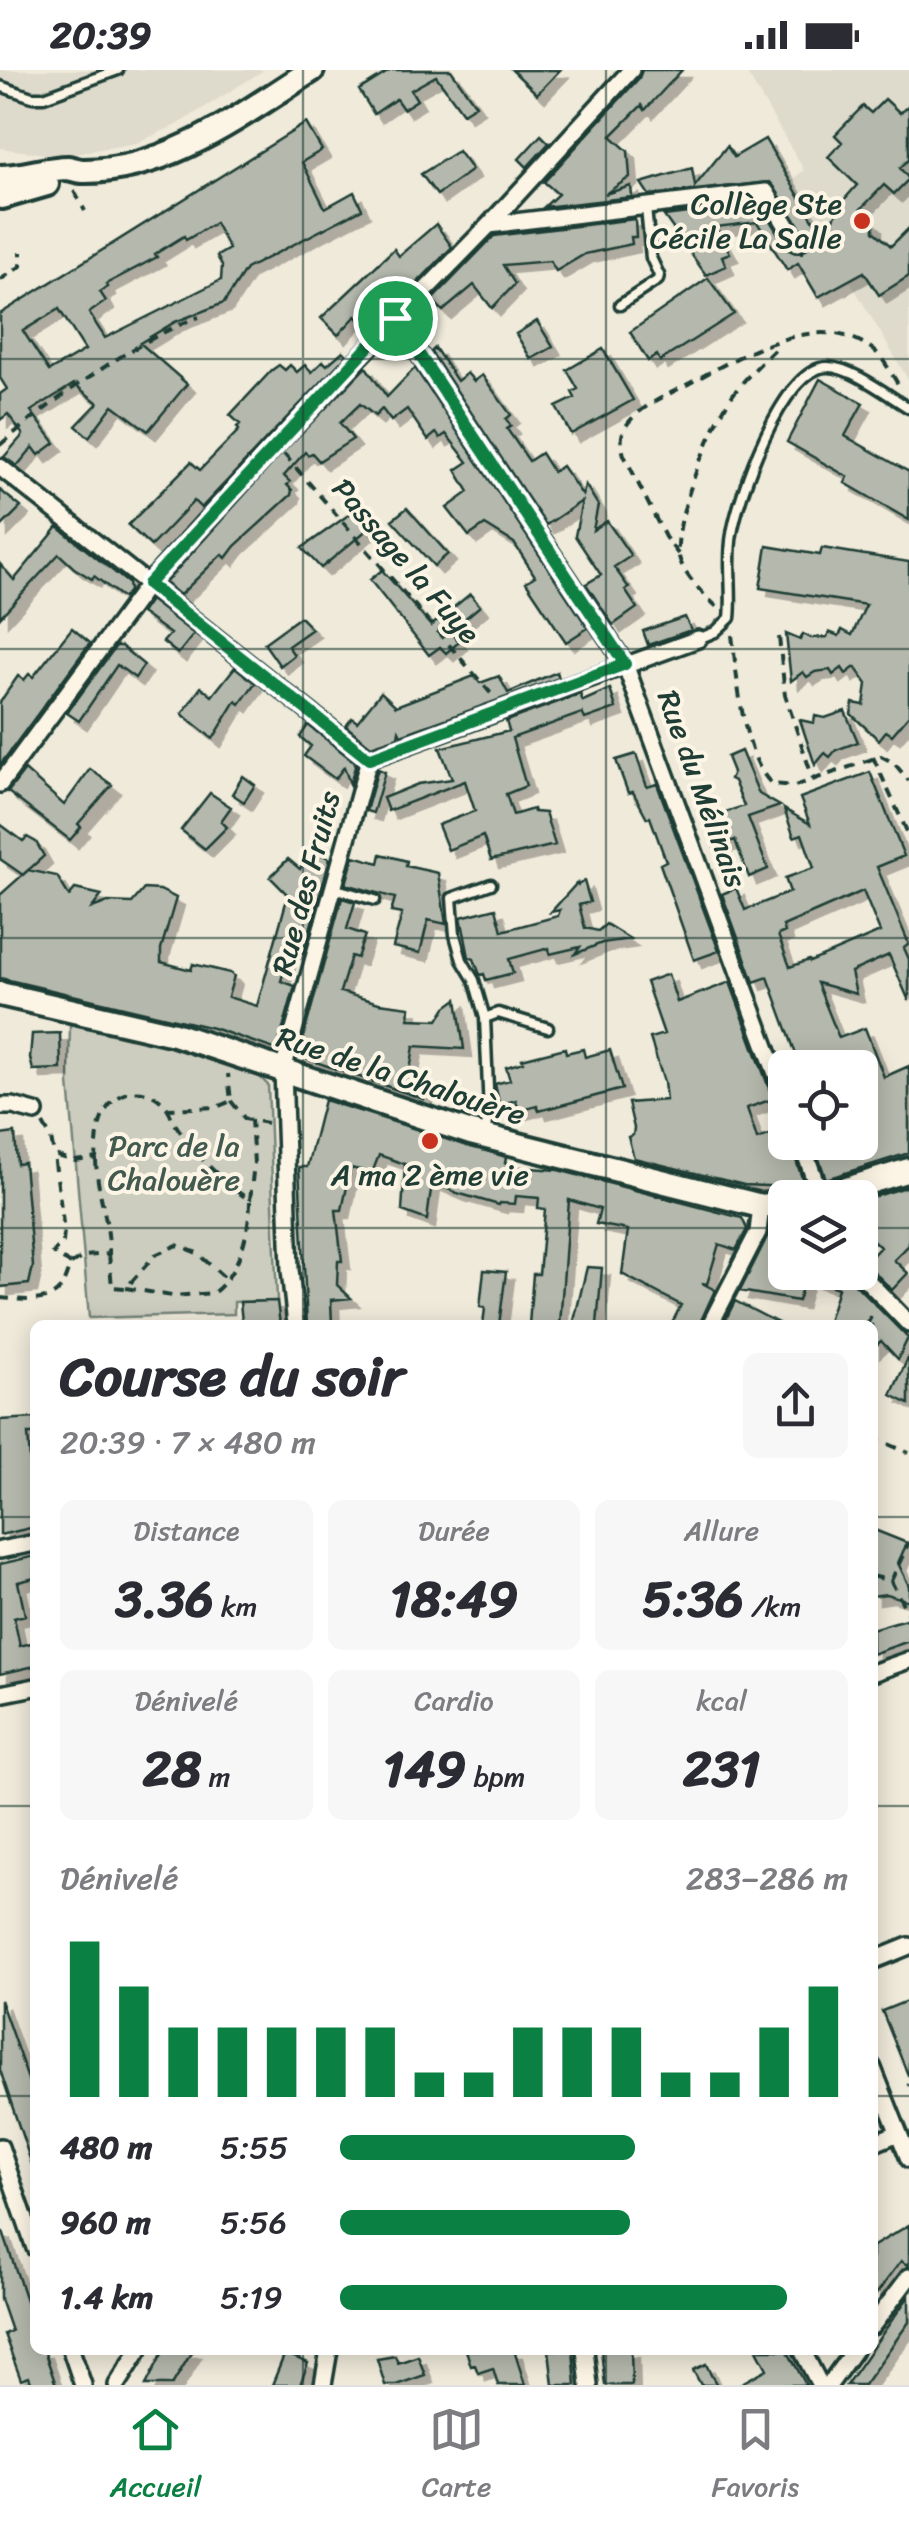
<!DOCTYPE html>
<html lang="fr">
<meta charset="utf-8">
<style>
:root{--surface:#fff;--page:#f7f7f7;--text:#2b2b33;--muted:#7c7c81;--line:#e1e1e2;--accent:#0b8043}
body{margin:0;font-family:Sriracha,sans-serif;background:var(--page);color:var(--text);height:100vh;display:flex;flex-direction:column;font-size:38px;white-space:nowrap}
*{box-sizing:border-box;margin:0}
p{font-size:32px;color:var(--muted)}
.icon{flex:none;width:55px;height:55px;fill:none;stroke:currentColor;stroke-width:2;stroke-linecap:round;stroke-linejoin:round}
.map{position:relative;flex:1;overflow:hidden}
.details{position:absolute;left:30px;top:1250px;width:848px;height:1035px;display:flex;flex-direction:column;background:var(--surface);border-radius:15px;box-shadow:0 5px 25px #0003}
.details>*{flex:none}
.controls{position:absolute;left:768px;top:980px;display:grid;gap:20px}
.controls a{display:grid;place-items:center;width:110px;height:110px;border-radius:15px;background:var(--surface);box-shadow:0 5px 25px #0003;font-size:50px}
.pin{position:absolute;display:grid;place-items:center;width:85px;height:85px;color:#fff;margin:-42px;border:5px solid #fff;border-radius:50%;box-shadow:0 2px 10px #0007}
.round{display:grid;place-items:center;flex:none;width:105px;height:105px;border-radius:15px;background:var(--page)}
.headline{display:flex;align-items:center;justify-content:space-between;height:170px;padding:0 30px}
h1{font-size:55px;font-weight:700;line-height:75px}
.metrics{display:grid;grid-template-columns:repeat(3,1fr);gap:15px;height:170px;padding:10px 30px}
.metrics div{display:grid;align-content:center;border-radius:15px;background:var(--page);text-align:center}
.metrics b{font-size:50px;font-weight:700}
.metrics small{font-size:28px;font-weight:400}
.metrics p{font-size:28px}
.chart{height:280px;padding:20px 30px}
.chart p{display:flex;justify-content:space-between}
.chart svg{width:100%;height:180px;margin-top:10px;stroke:var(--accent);stroke-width:6}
ul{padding:0 30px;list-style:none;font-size:32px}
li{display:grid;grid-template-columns:160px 120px 1fr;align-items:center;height:75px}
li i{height:25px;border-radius:12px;background:var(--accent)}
.status{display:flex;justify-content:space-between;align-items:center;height:70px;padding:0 50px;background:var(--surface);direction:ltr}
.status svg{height:28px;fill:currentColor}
.tabs{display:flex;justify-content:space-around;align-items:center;height:140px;border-top:2px solid var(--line);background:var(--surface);font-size:28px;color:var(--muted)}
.tabs a{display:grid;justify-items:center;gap:5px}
.tabs .on{color:var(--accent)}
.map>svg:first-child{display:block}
</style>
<div class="status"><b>20:39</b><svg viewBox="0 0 49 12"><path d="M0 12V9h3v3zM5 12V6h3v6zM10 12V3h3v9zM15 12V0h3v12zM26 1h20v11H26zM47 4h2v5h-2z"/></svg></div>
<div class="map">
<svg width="909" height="2315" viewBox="0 0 909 2315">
<defs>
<filter id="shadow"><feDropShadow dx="8" dy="8" stdDeviation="0" flood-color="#0004"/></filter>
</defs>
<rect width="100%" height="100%" fill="#efeada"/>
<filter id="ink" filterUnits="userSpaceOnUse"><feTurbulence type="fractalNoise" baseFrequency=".01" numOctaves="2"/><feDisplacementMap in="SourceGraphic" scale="20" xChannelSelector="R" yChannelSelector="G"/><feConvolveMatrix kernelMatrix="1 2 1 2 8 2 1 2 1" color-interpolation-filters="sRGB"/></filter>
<g filter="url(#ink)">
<path fill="#dedbcc" d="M0 0H264L178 54 137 73 59 86 0 78Z
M745 0H909V311L791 111 804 100Z"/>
<path fill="#cccdbf" stroke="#76857a" stroke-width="2.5" d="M70 954 129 968H152L153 971 260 1007 268 1015 277 1231 234 1232V1244L89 1248 69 1013Z"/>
<path fill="#b5b9ad" stroke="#1f3d34" stroke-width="2.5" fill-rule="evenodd" filter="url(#shadow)" d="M391 0H451L476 35 463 43 436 6 411 20 417 30 403 39 396 29 374 44 359 20Z
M512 0H560L537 24Z
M642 0H682L645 40 642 35 611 66 628 81 630 107 605 124 631 116 632 127 544 137 558 124 544 112 639 8Z
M885 29 900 43 909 35V89L900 98 909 109 894 124 884 115 860 140 874 153V161L891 176 909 158V206L879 225 864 202 818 227 798 193 787 200 757 152 716 157 730 183 722 186 726 196 706 205 664 146 760 134 788 180 802 183 807 178V167L770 112 649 125 641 113 692 98 695 116 727 76 734 87 765 69 824 168 843 131 857 115 828 87 842 72 835 65 863 36 871 43Z
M306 53 322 80 302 92 325 138 354 122 362 139 246 199 224 233 175 252 140 273 187 314 148 361 113 335 89 367 76 356 98 333 74 314 31 341 55 373 39 385 33 377 17 396 4 387 23 365 8 344 0 350V324L7 319 0 308V244ZM215 153 229 179 217 186 222 196 221 210 105 268 89 243 106 231 100 222 108 217 106 214 157 187 155 184 184 166 186 170ZM59 239 85 280 49 301 23 261Z
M541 65 549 73 527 97 519 89Z
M458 81 472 100 437 125 421 104Z
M635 149 636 167H631L632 174 585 184 556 201 550 191 503 195 515 214 492 238 474 215 443 241 432 230 494 166Z
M436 154 452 177 371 260 356 246 338 265 321 248 394 179 399 186Z
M708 208 734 244 660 291 657 285 648 291 630 262Z
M537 251 553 277 531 289 516 264Z
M435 278 457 311 467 303 474 311 482 305 511 345 506 349 511 356 507 359 529 391 541 383 553 402 562 396 583 426 585 414 598 435 593 460 607 451 631 486 614 497 629 518 625 520 637 538 613 555 586 514 601 505 575 466 582 431 546 455 431 282Z
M603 279 633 330 571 364 556 337 575 328 572 322 578 319 567 300Z
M343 281 347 285 201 438 194 431 151 476 128 455 191 392 200 400 239 360 237 357 240 354 230 345 272 300 279 295 285 300 290 295 297 302 305 295 312 302 323 291 327 295Z
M366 297 387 327 415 298 588 558 566 572 526 512 535 506 514 473 485 455 469 466 447 438 469 422 456 400 468 392 446 364 440 368 436 363 428 370 407 339 391 351 382 339 375 346 360 334 340 353 353 369 319 391 312 383 308 385 305 382 284 406 290 412 287 415 292 420 291 425 235 476 226 488 222 484 180 525 165 513 283 382Z
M820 309 863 333 845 366 909 402V450L845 413 848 407 787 372Z
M0 420 21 437 0 458Z
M407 438 448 484 434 496 392 450Z
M354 441 368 459 321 498 302 478Z
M58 457 128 513 129 521 123 528 94 506 92 509 74 498 59 484 0 547V494L14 510Z
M767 476 820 485 822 478 909 492V645L892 665 886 661 879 670 851 644 853 633 864 635 867 614 855 597 846 604 842 598 833 605 830 600 815 602 807 607 803 602 791 611 786 564 800 570 803 564 811 568 827 567 829 562 839 566 842 560 852 565 866 535 760 518Z
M382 500 431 556 470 524 480 536 450 561 459 572 446 583 440 577 429 585 370 510Z
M150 530 194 564 178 584 163 572 170 564 141 543Z
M300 547 312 559 288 576 294 585 280 596 264 573Z
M685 547 691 560 648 575 643 561Z
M72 558 90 573 0 695V632L18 606 24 610 29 604 33 607Z
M116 576H121L144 595 135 608 117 595 79 651 67 643Z
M235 597 255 613 240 634 236 631 213 669 182 644 201 617 212 626Z
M557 602 559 608 401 665 399 661 398 667 371 676 346 656 352 648 357 652 381 622 396 636 474 606 480 613 499 606 508 623Z
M610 619 616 638 585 649 582 643 512 668 526 716 506 724 513 745 533 739 534 742 545 743 555 775 491 790 483 766 448 780 438 755 475 741 465 711 388 741 383 728 418 714 452 709 440 678 509 661 506 651 580 624 583 631Z
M845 641 858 672 836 680 830 687 825 683 815 695 800 650 814 653 815 646 825 648Z
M308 655 356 693 350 714 344 697 335 709 304 686 311 676 300 667Z
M741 681 759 724 780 736 748 747 768 799 749 807 735 770 714 777 704 749 744 736 734 711 730 709 733 702 727 687Z
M636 684 647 717 657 714 719 881 694 890 660 794 666 791 650 747 647 748 633 722 628 723 616 690Z
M90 699 112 715 78 754 81 757 70 770 8 722 25 700 64 735Z
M378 699 385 702 373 743 366 741Z
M870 702 904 786 877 797 909 874 904 878 909 889V931L889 885 851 902 856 924 817 913 839 968 865 958 884 1007 909 996V1083L826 1109 813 1072H834L839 1085 869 1074 860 1049V998H801L768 907 754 912 722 824 736 818 745 840 790 822 785 808 814 798 802 764 794 767 784 739 810 754 800 728ZM863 821 880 862 810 892 809 890 790 897 778 865 785 862 783 856Z
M243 706 255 715 244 732 232 724Z
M210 723 231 737 221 751 227 757 205 779 181 760Z
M0 754 23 771 27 767 36 772 44 786 23 805 0 789Z
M311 779 330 789 303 884 290 880 281 911 295 916 277 980 213 958 0 908V825L28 800 57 806 69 826 75 819 102 825 92 838 108 832 132 833 144 819 160 820 176 828 161 879V892L191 900 193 894 230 903 234 906 228 927 257 936 288 825 270 807 288 789 300 799Z
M381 784 407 791 406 796 438 803 446 854 428 850 420 883 393 877 402 844 391 842 395 828 346 814 354 786 379 793Z
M584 811 590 832 579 835 585 858 598 861 606 854 630 869 602 873 575 884 580 877 550 884 549 878 509 889 513 903 486 910 484 904 480 905 474 889 469 887 461 847 496 838 502 861 558 846 560 840 551 842 577 813 578 815Z
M342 828 355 832 347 859 365 865 357 888 351 886 340 922 379 933 410 937 409 949 438 950 446 937 457 929 464 979 414 976 409 1007 427 1015 424 1029 298 986Z
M668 904 677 932 730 912 773 1029 747 1038 757 1069 785 1060V1072H790L804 1114 789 1117 744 1115 634 1088 628 1067 633 1065 634 1058 628 1033 666 1030 664 1012 650 968 664 964 646 912Z
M60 963 61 999 33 1000 30 988 32 964Z
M565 978 566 983 583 979 585 987 610 980 622 1019 539 1041 537 1036 519 1041 516 1030 496 1036V1032H499L495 1014 510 1010 506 997 523 992 522 989Z
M461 1028 481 1030V1040L469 1044 459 1041Z
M324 1030 506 1087 505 1093 517 1094V1097L558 1100 742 1148 747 1159 736 1180 719 1174 707 1214 702 1213 715 1220 699 1255H671L681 1235 622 1204 628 1160 596 1154 600 1139 569 1130 560 1255H529L533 1204H539L545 1139 538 1138 539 1128 516 1126 515 1134 500 1133 499 1135 457 1123 432 1112 427 1150 402 1141 405 1094 379 1085 372 1103 351 1098 342 1140H336L342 1191H338L337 1215 351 1228 331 1230 332 1255H307L299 1097H307Z
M15 1063 17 1094 24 1093 33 1196 29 1214 0 1217V1065Z
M909 1116V1175L894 1190 908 1203 892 1220 865 1193 880 1177 860 1158V1131Z
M785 1147V1202L848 1203 851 1210 908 1268 898 1289 881 1271 872 1279V1255H827L838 1218 805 1207 798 1231 740 1221 776 1149Z
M587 1197 602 1198 597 1255H573Z
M484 1200 506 1202 499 1255H483L485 1238 480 1237Z
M277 1231 280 1255 242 1252 240 1232Z
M735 1231 782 1255H723Z
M909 1286V1334L891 1325Z
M35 1348V1364H28L35 1457 0 1465V1350Z
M872 1459 907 1473 898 1493 909 1516V1531L886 1524 872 1526Z
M35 1486V1508L18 1512 25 1545 14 1548 20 1576 35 1572V1596L0 1604V1494Z
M909 1548V1571L872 1584V1559Z
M0 1930 35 2029V2094L32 2095 0 2000Z
M909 1930V2005H908L882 1941Z
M909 2155V2196L901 2191 872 2230V2177Z
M0 2162H3L35 2257V2280H44L56 2315H32L29 2307 21 2310 4 2264 11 2261 0 2229Z
M909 2226V2252L864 2315H846Z
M164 2280H193L172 2315H146Z
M466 2280H514L525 2315H498L493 2298 478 2303 475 2295 471 2296Z
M549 2280H573L576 2315H553Z
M601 2280H631L632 2315H605Z
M757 2280H787L806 2315H738L767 2299Z
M285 2283 308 2293 300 2315H272Z
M395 2286 398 2293 418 2286 425 2305 396 2315H385L377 2289Z
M706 2294 711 2305 717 2315H701L693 2300Z"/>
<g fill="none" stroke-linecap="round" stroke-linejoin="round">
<defs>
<path id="lane" d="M0 16 32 27H44L118 0
M620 235 658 210 659 205 651 188 646 138
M698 569 715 562 730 548C733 521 727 491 732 464 738 427 782 298 827 297 850 296 889 326 909 338
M333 818 375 830
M485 948 498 943 548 958
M485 1062 489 1043 485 948 474 910 462 890 455 865 452 828 491 814"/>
<path id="street" d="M489 155 766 122 797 173
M395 248 625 594 785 1028
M0 397 369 689
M369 689 698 569
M0 714 148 514 275 374 489 155 631 0
M0 1036H13L35 1042
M801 1072 821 1127
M859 1202 909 1254
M296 1255 290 1200 283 1000 369 689
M710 1255 758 1162 761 1136
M0 1480 35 1473
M872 1603 909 1590
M0 1624 35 1617
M872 1891 909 1876
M872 1996 909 2089
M872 2074 898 2063
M0 2077 35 2178
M872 2256 909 2207
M71 2280 83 2315
M585 2280 589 2315
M802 2280 820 2315
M117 2315 139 2280
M323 2315 329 2280
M829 2315 854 2280"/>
<path id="secondary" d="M0 107C23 107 46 98 68 98 73 99 78 101 83 101 168 102 244 43 312 0
M2 127 47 114
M0 924 174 964 471 1063 761 1136 785 1132
M817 1128 909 1100"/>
</defs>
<use href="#lane" stroke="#1f3d34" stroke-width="15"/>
<use href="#street" stroke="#1f3d34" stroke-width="22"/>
<use href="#secondary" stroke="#1f3d34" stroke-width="30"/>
<path stroke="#1f3d34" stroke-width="4" stroke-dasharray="10 8" stroke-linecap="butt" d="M74 121 85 141
M0 210 21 196V182
M0 375C50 332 137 269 199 247
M284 384 494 627
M678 484 665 467 624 385C621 375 620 365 626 356 639 336 670 324 690 313 742 285 821 236 876 282 885 291 891 303 898 314
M717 537C703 524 684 506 679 487 671 455 712 353 732 326 744 309 759 295 774 280L775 274
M732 565C737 605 742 686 772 714L795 716 881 686 894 693 909 711
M779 567 785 625 813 709
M873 687 909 766
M231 1031 245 1049 267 1053
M43 1054 51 1068 54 1085 75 1091 96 1088C97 1077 97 1065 100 1054 109 1020 146 1009 168 1039L217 1037 231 1031 228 1004
M250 1130 254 1093 251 1050
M109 1184 112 1217 126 1218 155 1185 177 1175 197 1183 226 1209
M71 1194 85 1186 109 1184C110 1151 96 1121 96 1088
M126 1218 172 1226 213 1223C239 1204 250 1161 250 1130 224 1115 178 1068 168 1039
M0 1228C17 1229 48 1235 60 1219 65 1212 67 1201 71 1194L53 1183 63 1172 64 1161 54 1085
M867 1255 874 1239
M872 1367 909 1383
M872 1506 891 1511 909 1546
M891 1511 909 1472
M907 2015 909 2014"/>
<use href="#lane" stroke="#fcf5e5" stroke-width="8"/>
<use href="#street" stroke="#fcf5e5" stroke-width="15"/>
<use href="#secondary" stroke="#fcf5e5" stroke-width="22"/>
</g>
</g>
<g fill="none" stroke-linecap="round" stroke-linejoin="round" filter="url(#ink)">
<defs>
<path id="route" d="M395 248 625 594 369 689 148 514Z"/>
</defs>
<use href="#route" stroke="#fff" stroke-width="20"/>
<use href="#route" stroke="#0b8043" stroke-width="12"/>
</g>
<path fill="none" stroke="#1f3d34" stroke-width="2.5" stroke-opacity="0.55" d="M303 0V1255M606 0V1255M0 289H909M0 579H909M0 868H909M0 1158H785M860 1158H909M0 1447H35M872 1447H909M0 1736H35M872 1736H909M0 2026H35M872 2026H909M303 2280V2315M606 2280V2315"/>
<g fill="#c8321e" stroke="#fcf5e5" stroke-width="4">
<circle cx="862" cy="151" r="10"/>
<circle cx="430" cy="1071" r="10"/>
</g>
<g text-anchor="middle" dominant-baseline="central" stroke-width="8" stroke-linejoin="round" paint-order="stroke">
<g font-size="30" fill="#1f3d34" stroke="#fcf5e5" text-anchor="end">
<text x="842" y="134">Collège Ste<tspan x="842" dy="34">Cécile La Salle</tspan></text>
<text x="430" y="1105" text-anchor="middle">A ma 2 ème vie</text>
</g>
<g font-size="30" fill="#1f3d34" stroke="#fcf5e5">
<text transform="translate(406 491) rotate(49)">Passage la Fuye</text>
<text transform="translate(702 719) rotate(70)">Rue du Mélinais</text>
<text transform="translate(306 813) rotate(-75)">Rue des Fruits</text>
<text transform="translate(401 1006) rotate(18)">Rue de la Chalouère</text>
</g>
<g font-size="30" fill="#425a50" stroke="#fcf5e5">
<text x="174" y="1076">Parc de la<tspan x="174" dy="34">Chalouère</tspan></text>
</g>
</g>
</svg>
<div class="controls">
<a><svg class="icon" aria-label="locate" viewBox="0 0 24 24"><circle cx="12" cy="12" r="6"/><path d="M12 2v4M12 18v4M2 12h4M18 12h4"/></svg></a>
<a><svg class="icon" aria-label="layers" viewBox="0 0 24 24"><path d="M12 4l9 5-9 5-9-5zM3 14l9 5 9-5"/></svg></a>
</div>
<div class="pin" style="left:395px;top:248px;background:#1e9e55"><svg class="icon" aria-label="arrive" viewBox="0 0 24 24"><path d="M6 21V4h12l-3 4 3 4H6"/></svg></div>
<section class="details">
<div class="headline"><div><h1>Course du soir</h1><p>20:39 · 7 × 480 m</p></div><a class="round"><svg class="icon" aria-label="share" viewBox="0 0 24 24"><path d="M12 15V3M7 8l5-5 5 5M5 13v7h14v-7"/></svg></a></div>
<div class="metrics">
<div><p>Distance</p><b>3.36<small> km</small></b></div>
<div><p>Durée</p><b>18:49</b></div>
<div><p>Allure</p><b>5:36<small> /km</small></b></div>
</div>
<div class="metrics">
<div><p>Dénivelé</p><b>28<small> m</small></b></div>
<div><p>Cardio</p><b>149<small> bpm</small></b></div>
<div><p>kcal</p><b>231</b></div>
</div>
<div class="chart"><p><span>Dénivelé</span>283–286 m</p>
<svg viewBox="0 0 160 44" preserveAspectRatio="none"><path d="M5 44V6M15 44V17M25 44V27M35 44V27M45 44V27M55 44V27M65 44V27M75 44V38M85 44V38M95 44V27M105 44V27M115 44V27M125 44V38M135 44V38M145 44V27M155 44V17"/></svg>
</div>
<ul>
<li><b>480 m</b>5:55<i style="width:58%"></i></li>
<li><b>960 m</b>5:56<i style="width:57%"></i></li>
<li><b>1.4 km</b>5:19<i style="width:88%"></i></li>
</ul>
</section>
</div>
<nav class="tabs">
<a class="on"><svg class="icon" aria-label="home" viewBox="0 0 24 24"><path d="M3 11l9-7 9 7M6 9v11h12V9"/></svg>Accueil</a>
<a><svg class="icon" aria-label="map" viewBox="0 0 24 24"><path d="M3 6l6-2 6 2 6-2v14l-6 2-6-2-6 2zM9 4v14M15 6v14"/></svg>Carte</a>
<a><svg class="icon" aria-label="saved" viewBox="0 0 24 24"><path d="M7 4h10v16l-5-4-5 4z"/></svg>Favoris</a>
</nav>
